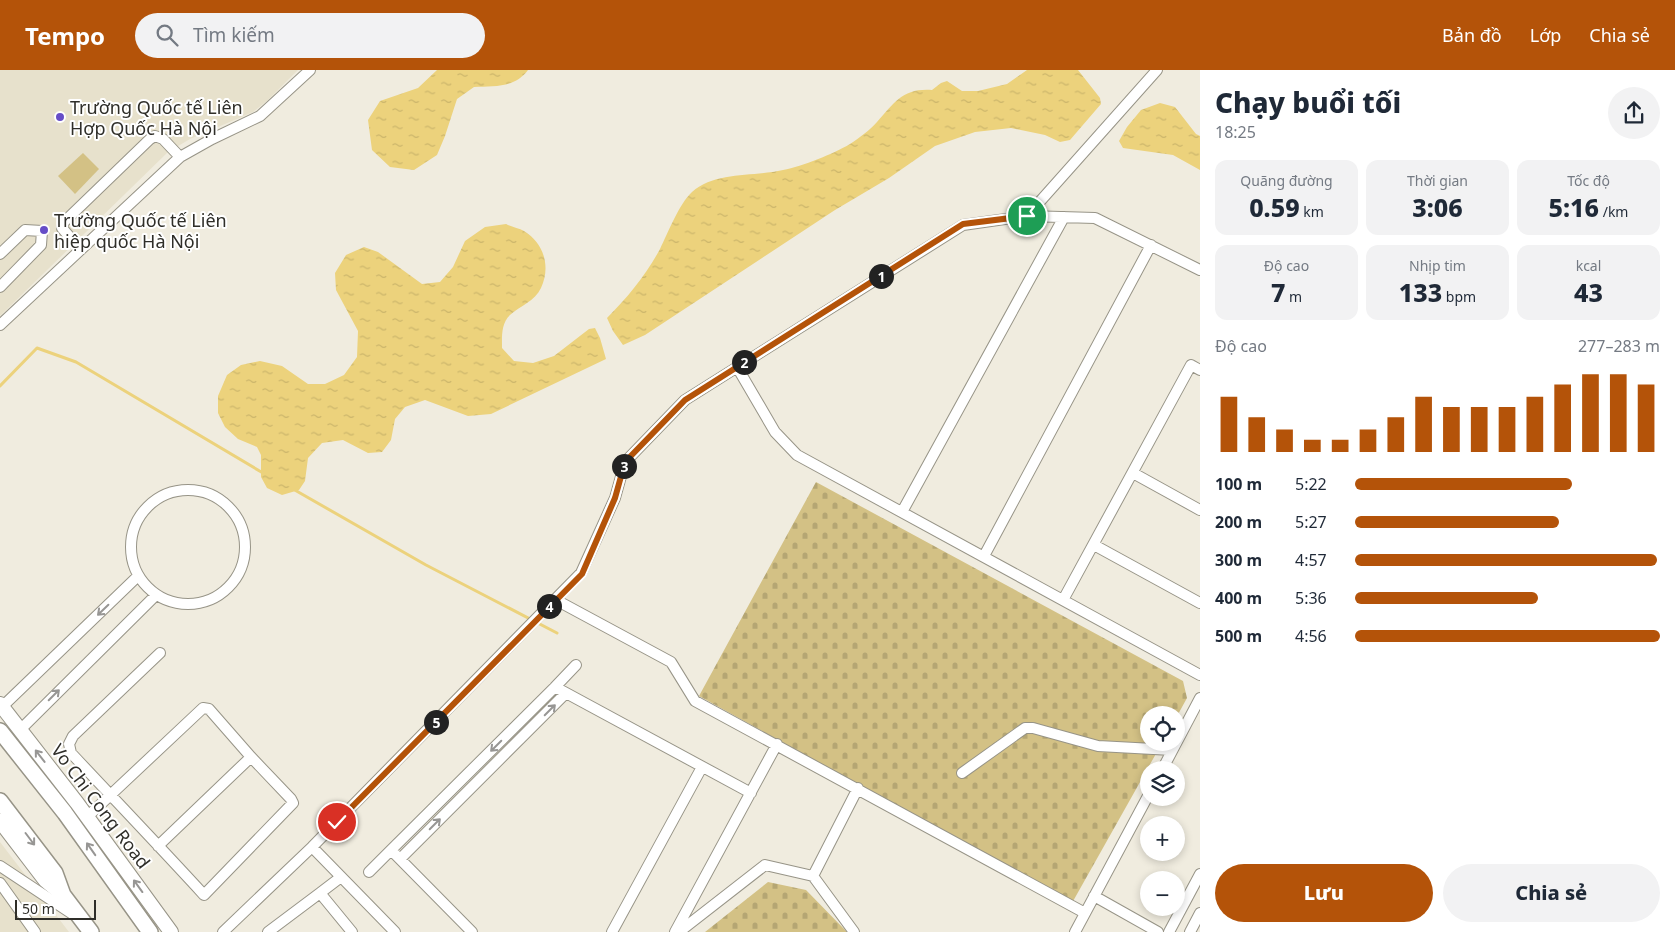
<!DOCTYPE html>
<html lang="vi">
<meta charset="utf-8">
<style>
:root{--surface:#fff;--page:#f2f2f3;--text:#1f2937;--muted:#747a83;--accent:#b45309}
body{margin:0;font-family:"Noto Sans",sans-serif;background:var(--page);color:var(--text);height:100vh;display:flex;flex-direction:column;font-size:19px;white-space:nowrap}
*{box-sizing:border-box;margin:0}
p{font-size:16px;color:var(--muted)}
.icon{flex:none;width:28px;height:28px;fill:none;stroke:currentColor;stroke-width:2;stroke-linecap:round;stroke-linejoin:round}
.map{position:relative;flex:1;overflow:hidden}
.side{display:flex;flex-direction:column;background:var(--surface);width:475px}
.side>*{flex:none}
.fabs{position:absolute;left:1140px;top:636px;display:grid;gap:10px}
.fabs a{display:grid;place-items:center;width:45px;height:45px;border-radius:50%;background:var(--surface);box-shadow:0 2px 8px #0003;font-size:25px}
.scale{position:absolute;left:15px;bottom:12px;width:81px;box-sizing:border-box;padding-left:5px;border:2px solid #2f2e29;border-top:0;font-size:14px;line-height:18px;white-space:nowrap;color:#2f2e29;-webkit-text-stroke:4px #fff;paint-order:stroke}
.pin{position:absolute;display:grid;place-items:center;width:42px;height:42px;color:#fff;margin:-21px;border:2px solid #fff;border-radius:50%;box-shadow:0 1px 5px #0007}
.km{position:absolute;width:25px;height:25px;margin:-12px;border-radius:50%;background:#222;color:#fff;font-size:14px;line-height:25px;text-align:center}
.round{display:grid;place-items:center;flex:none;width:52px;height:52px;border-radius:26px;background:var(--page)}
.headline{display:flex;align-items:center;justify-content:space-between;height:85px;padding:0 15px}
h1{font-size:28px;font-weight:800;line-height:38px}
.metrics{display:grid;grid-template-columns:repeat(3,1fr);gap:8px;height:85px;padding:5px 15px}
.metrics div{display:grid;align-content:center;border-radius:12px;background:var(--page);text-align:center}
.metrics b{font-size:25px;font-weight:800}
.metrics small{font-size:14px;font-weight:400}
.metrics p{font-size:14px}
.chart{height:140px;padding:10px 15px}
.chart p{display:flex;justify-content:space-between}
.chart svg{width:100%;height:90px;margin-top:5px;stroke:var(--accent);stroke-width:6}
.action{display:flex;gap:10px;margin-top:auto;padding:10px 15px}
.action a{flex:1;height:58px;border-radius:30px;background:var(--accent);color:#fff;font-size:20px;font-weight:800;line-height:58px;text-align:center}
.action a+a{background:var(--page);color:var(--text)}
ul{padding:0 15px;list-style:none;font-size:16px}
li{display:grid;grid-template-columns:80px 60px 1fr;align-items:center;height:38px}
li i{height:12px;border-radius:6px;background:var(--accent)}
header{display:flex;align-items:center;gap:30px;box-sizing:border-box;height:70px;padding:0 25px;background:var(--accent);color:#fff}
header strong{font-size:24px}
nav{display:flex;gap:28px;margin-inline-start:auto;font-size:18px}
.search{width:350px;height:45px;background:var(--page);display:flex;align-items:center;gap:12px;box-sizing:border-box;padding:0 18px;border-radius:28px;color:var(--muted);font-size:19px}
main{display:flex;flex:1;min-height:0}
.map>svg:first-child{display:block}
</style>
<header>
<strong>Tempo</strong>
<div class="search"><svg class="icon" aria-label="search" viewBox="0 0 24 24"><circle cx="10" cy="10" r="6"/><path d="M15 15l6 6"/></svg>Tìm kiếm</div>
<nav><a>Bản đồ</a><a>Lớp</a><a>Chia sẻ</a></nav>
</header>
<main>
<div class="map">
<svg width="1200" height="862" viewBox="0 0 1200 862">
<defs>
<pattern id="cemetery-stones" width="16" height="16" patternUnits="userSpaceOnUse" patternTransform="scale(1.25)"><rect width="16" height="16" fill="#d3c185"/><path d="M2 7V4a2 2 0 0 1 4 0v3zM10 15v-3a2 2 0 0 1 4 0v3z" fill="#b5a673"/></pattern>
<pattern id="water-ripples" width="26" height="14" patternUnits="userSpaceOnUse" patternTransform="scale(1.25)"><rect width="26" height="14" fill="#ecd27c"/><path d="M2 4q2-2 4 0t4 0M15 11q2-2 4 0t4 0" fill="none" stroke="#cbb56b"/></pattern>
</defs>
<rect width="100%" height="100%" fill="#f0ecdf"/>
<path fill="#e7e1cc" d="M0 0H298L268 30 253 42 190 69 168 82 0 246Z
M0 772 69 862H0Z"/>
<path fill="#d3c185" d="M83 83 99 99 75 124 58 106Z"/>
<path fill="url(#cemetery-stones)" d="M816 412 1183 611 1187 628 1176 648V645H1149V672L1162 673 1072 833 699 626Z
M768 812 806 820 847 862H705Z"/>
<path fill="url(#water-ripples)" d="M437 0H528C515 18 494 16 474 17L457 29 445 66 437 85 414 100 390 97 372 80 368 50 380 31 418 18Z
M1027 0H1078L1100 28 1101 34 1070 70 1060 72 1045 65 1011 58 975 62 935 76 889 108 835 140 645 265 623 275 613 261 607 248C628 227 646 205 660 179 668 163 679 134 692 122 716 101 753 107 783 100 803 96 833 84 850 74 859 68 870 60 877 52 895 32 903 18 932 20L941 13 947 11 962 21H978L1007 14Z
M1160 33 1175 37 1196 64 1200 66V100L1173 85 1123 78 1119 71 1127 57 1141 40Z
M506 154C512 157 519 158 524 161 544 173 551 197 541 218 535 231 520 236 510 245 501 254 502 266 502 278L514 291 533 293 554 286 589 259 595 258 600 268 606 289 491 344 468 346 425 330 405 337 395 349 391 370 382 382 368 383 343 370 322 373 308 388 305 411 299 420 282 425 267 418 261 407V385L257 377 238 369 225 357 218 343V326L227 305 241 295 260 291 282 296 308 314H325L344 305 357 287 358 261 336 220 335 203 346 185 364 177 378 182 422 214 440 212 453 197 465 171 485 157Z"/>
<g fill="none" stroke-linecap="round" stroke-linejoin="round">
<path stroke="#ecd27c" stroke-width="3" d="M0 316 37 278 76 292 263 403
M293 419 426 495 557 563"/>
<defs>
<path id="minor" d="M1027 146 1157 0
M80 179 62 158 64 152 150 69 155 66 163 69 180 87
M0 184 25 160 42 161 41 175 0 217
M0 255 180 87 212 69 260 46 310 0
M737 297 775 362 797 385 1200 605
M1133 403 1200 440
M131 477a57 57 0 1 1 114 0a57 57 0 1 1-114 0Z
M902 442 1064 147
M1094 475 1200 533
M984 486 1151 175
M556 530 671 592 695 631 1085 843
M1063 530 1191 295 1200 300
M576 595 555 617 751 723
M2 637 138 506
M20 660 156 525
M1162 700 1200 628
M962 703 1025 658H1033L1098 676 1172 680
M87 747 203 638 209 639 251 687 291 729 293 733 204 825C160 777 115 730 71 683L69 674 73 666 160 583
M158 776 251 687
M312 777 395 862
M391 780 555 617
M400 789 566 623
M0 796 74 845
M369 802 391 780 472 862
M813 806 854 862
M0 813 35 862
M320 823 341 807
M1094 826 1158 862
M223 862 312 777 581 503 615 428 625 392 685 330 963 155 1027 146 1095 148 1200 200
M268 862 320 823 352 862
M612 862 702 697
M675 862 777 674
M679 862 765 795 813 806 858 718
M1075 862 1149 724
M1169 862 1200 804
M1190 862 1200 843"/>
<path id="major" d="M0 634 77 733 171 862
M0 751 45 810 63 825"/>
<path id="highway" d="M0 661 65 743 150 862
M0 731 55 803 63 825 91 862"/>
</defs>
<use href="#minor" stroke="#979487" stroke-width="12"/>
<use href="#major" stroke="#979487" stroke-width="16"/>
<use href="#highway" stroke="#979487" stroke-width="18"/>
<use href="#minor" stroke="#fff" stroke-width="10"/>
<use href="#major" stroke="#fff" stroke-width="14"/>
<use href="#highway" stroke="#fff" stroke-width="15"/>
</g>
<defs><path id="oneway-shaft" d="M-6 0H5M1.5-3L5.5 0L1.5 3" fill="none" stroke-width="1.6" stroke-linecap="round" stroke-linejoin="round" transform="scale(1.25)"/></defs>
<g stroke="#979694">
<use href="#oneway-shaft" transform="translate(103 540) rotate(136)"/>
<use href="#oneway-shaft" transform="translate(54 625) rotate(-45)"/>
<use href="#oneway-shaft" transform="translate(550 640) rotate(-45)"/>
<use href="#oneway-shaft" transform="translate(496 676) rotate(135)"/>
<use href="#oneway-shaft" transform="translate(40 686) rotate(-128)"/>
<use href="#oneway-shaft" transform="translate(435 754) rotate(-45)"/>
<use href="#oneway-shaft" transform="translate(30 769) rotate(53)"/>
<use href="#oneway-shaft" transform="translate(91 779) rotate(-125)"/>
<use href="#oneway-shaft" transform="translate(138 816) rotate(-126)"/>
</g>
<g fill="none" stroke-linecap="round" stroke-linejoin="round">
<defs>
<path id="route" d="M337 752 582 504 615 428 625 392 685 330 963 154 1027 146"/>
</defs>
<use href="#route" stroke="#fff" stroke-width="10"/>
<use href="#route" stroke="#b45309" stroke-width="6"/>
</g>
<g fill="#664dc7" stroke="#fff" stroke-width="2">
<circle cx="60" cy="47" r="5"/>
<circle cx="44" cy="160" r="5"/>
</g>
<g text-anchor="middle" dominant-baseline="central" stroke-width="4" stroke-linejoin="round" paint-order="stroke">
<g font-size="18" fill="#2f2e29" stroke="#fff" text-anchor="start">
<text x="70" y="37">Trường Quốc tế Liên<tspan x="70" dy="21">Hợp Quốc Hà Nội</tspan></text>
<text x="54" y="150">Trường Quốc tế Liên<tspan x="54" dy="21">hiệp quốc Hà Nội</tspan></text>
</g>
<g font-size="18" fill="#2f2e29" stroke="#fff">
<text transform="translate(101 736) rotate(53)">Vo Chi Cong Road</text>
</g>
</g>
</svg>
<div class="fabs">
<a><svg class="icon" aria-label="locate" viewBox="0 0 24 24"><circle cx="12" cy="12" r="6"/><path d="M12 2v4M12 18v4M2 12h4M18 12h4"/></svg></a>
<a><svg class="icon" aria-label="layers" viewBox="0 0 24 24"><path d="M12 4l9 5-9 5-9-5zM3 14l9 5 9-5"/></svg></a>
<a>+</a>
<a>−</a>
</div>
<div class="scale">50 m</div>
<div class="pin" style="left:1027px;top:146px;background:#1e9e55"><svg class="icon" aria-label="arrive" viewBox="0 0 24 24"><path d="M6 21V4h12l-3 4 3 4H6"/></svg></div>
<div class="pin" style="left:337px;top:752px;background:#d93025"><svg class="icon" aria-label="check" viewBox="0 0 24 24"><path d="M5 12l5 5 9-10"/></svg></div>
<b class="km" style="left:881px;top:206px">1</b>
<b class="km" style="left:744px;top:292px">2</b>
<b class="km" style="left:624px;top:396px">3</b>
<b class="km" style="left:549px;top:536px">4</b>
<b class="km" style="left:436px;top:652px">5</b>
</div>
<section class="side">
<div class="headline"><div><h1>Chạy buổi tối</h1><p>18:25</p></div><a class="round"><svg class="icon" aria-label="share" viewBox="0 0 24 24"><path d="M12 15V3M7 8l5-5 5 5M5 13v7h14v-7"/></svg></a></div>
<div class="metrics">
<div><p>Quãng đường</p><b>0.59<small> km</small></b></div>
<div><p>Thời gian</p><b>3:06</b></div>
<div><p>Tốc độ</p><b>5:16<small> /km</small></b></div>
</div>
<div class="metrics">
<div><p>Độ cao</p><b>7<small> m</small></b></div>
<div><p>Nhịp tim</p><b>133<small> bpm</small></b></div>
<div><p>kcal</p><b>43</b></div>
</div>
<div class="chart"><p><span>Độ cao</span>277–283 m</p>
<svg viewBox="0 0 160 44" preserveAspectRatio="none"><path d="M5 44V17M15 44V27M25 44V33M35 44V38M45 44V38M55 44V33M65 44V27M75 44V17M85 44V22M95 44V22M105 44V22M115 44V17M125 44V11M135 44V6M145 44V6M155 44V11"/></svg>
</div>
<ul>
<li><b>100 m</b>5:22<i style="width:71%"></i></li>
<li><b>200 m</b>5:27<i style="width:67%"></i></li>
<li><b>300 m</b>4:57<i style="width:99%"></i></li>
<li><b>400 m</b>5:36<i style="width:60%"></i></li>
<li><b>500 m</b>4:56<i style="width:100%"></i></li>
</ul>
<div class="action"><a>Lưu</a><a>Chia sẻ</a></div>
</section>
</main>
